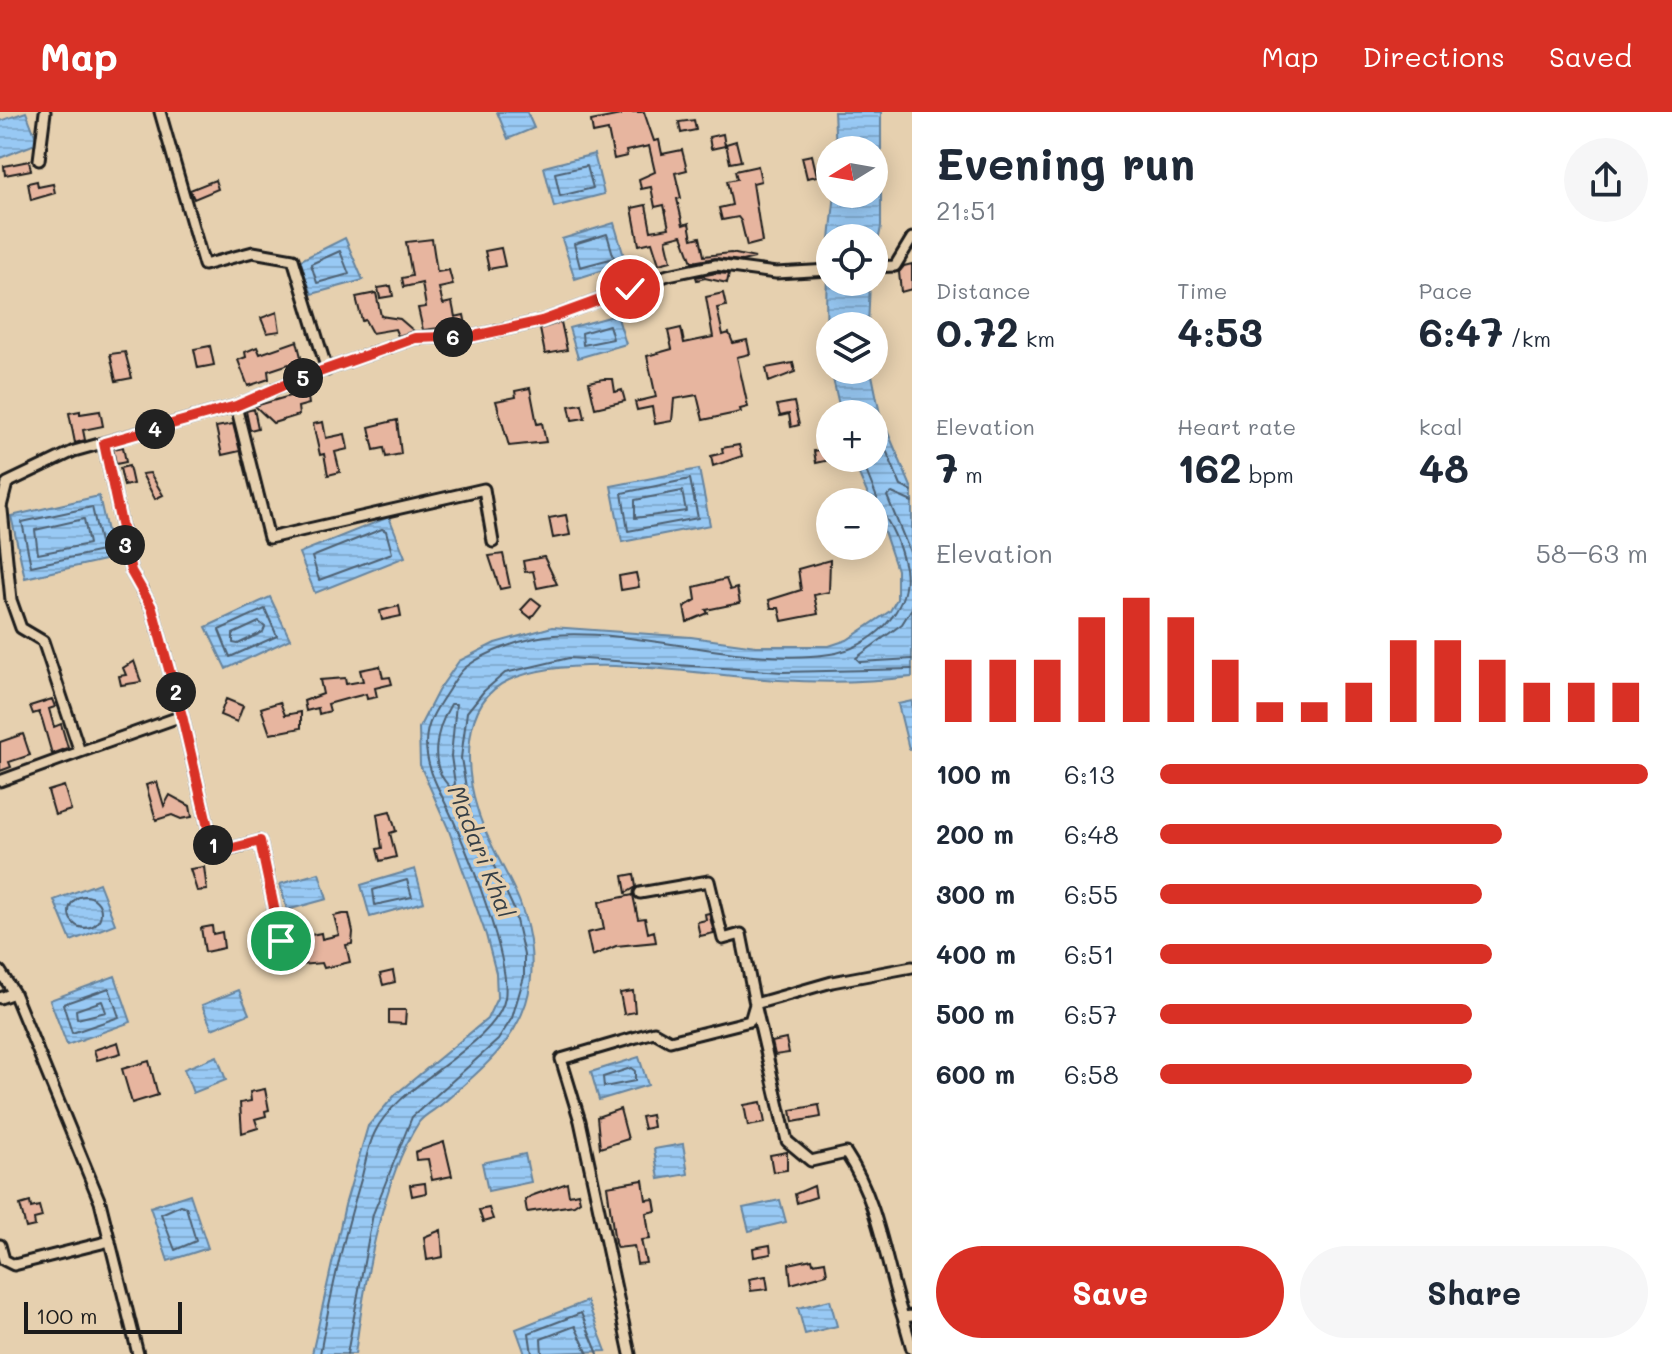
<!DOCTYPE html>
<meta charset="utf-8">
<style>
:root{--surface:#fff;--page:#f6f6f7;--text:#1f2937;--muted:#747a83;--accent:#d93025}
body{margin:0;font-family:Mali,sans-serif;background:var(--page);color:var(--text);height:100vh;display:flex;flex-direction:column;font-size:30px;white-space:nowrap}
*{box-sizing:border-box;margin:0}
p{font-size:26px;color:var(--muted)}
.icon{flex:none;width:44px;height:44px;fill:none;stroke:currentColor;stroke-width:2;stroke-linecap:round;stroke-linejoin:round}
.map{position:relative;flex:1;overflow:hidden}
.drawer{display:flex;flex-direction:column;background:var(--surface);width:760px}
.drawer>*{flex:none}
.needle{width:52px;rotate:259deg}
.fabs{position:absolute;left:816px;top:24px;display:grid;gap:16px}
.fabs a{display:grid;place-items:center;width:72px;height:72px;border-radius:50%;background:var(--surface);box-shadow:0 4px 20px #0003;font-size:40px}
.scale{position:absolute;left:24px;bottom:20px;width:158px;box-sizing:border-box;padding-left:8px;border:4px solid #1c1c1c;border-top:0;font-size:22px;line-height:28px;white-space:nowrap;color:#1c1c1c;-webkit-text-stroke:6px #e6d0af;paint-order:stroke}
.pin{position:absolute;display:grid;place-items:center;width:68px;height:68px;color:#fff;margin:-34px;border:4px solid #fff;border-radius:50%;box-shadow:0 2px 8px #0007}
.km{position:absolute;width:40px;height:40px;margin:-20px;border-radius:50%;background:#222;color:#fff;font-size:22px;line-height:40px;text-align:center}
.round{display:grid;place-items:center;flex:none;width:84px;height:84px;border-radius:42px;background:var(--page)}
.headline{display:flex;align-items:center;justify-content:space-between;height:136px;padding:0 24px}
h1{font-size:44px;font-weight:800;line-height:60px}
.stats{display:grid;grid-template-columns:repeat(3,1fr);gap:12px;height:136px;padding:8px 24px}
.stats div{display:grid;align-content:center}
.stats b{font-size:40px;font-weight:800}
.stats small{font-size:22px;font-weight:400}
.stats p{font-size:22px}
.chart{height:224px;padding:16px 24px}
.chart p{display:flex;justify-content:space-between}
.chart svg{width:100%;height:144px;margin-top:8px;stroke:var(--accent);stroke-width:6}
.button{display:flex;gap:16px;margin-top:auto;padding:16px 24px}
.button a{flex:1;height:92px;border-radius:48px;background:var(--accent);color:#fff;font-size:32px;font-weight:800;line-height:92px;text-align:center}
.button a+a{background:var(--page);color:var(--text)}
ul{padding:0 24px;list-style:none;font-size:26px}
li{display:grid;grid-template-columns:128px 96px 1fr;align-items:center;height:60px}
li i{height:20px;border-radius:10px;background:var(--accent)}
header{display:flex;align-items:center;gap:48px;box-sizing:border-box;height:112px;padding:0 40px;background:var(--accent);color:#fff}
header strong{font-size:38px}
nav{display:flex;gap:44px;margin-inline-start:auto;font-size:28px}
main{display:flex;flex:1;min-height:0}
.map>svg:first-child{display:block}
</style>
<header>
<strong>Map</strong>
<nav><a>Map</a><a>Directions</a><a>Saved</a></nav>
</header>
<main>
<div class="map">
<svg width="912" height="1242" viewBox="0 0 912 1242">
<defs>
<pattern id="water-rules" width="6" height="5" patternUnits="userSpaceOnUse" patternTransform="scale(2)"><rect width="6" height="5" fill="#98c9f4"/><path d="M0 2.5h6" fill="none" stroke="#82acd1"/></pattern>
</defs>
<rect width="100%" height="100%" fill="#e6d0af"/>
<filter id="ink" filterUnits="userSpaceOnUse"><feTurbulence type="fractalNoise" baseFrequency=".0125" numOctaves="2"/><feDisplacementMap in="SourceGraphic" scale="16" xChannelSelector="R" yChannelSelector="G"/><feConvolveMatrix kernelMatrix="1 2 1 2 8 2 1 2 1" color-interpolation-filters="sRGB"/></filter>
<g filter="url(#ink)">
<path fill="url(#water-rules)" stroke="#66849e" stroke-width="2" d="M26 0 38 31 0 46V9Z
M497 0H527L534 16 508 27Z
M834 0H881V115L874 149V126H830V170H870L868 214H830V252C822 193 828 141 835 82H874V38H836Z
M594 42 604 82 554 95 544 55Z
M614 111 626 151 575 167 562 127Z
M345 126 363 168 312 182 299 149Z
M617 203 626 232 578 246 569 216Z
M831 258H871L880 302 912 377V565C868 570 823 571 779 568 703 564 579 538 509 568 459 590 465 661 479 703 489 733 508 761 520 791 532 823 536 859 526 891 512 935 475 963 442 992 435 998 424 1003 419 1010 381 1069 364 1174 355 1242H312L345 1093 368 1014 396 982 487 907 497 886 496 861 486 823 448 716 420 653 419 616 438 579 459 549 495 531 552 515 691 525 756 534H829L847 528 890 499 897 487V458L874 390H871L852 346H874V302H841Z
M699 357 710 413 622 430 611 374Z
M99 384 113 446 25 466 11 404Z
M389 405 405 445 315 481 299 441Z
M270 485 290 527 226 557 206 515Z
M912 589V636L909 637 898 592Z
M415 757 424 790 370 805 361 773Z
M319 761 327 787 287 798 280 772Z
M99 771 115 812 71 829 54 788Z
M115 864 131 910 67 933 50 888Z
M239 878 249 902 212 917 202 893Z
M217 944 226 968 193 981 184 957Z
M639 945 648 973 599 988 591 960Z
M683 1032 688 1062 659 1067 654 1037Z
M525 1042 531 1070 488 1079 482 1051Z
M190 1082 208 1136 168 1149 150 1095Z
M780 1088 786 1110 749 1119 743 1096Z
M830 1188 837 1214 805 1222 798 1196Z
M587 1189 606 1239 525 1242 516 1217Z"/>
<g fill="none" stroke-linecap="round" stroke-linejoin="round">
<path stroke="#4e6172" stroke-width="2" d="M587 54 593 76 560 84 555 61Z
M607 122 614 146 580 155 574 132Z
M340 139 349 162 317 171 311 152Z
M609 213 613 227 583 233 582 221Z
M874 309 901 374 912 379
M690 367 698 406 628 419 622 381Z
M682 379 686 399 635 406V388Z
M912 390 892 381 887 384 912 445
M92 395 102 439 31 454 22 410Z
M84 407 89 432 38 442 35 418Z
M382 417 386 419 392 441 319 468 312 445Z
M912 496 902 512 856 546 860 550 912 547
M265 497 277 524 230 545 219 518Z
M259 510 265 515 263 520 238 532 233 531V522Z
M456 592 451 644 455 672 451 676C427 654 436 617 451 592Z
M407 768 412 785 375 793 373 778Z
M69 800a16 16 0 1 1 32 0a16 16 0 1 1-32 0Z
M109 876 119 905 72 921 63 892Z
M102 889 106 900 77 907 76 898Z
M631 956 635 959V969L604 975 603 965Z
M181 1093 186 1095 196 1129 175 1138 161 1102Z
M320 1242C330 1185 343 1127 360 1071 365 1055 367 1035 375 1020 397 972 497 933 505 886 511 849 471 749 455 712 444 685 426 661 426 631 426 612 436 597 446 582 452 573 458 561 466 555 487 539 528 525 554 523 644 517 741 555 830 542 871 536 912 499 905 456 901 438 891 406 876 396L877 386 861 346
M347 1242 373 1102 412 1005 498 928 512 906 524 865V843L513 795 471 705 461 646 467 600 484 579 505 561 569 546 783 560 912 557
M532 1242 529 1221 581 1201 598 1242
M542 1242 541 1227 575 1214 588 1242"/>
</g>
<path fill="#e7b59f" stroke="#1c1c1c" stroke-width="2" d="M621 0H644L654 29 659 28 662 42 682 38 687 58 675 61 681 86 677 87 683 113 689 111 692 127 700 125 704 144 731 141 755 146 742 149 715 146 692 150 682 123 666 127 671 149 659 152 652 130 639 133 632 96 646 93 651 119 669 116 664 93 655 95 651 75 641 77 639 67 655 60 649 34 626 39 627 44 614 47 608 18 593 21 591 9 621 3Z
M694 8 696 18 681 21 679 10Z
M723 22 725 34 711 37 709 25Z
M736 29 741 49 730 51 726 32Z
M812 43 817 64 807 66 802 45Z
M29 49 31 58 5 63 4 54Z
M758 54 761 69 753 71 762 130 747 134 741 109 738 105 722 108 719 96 732 93 727 69 737 67 735 59Z
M215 68 218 77 194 87 190 78Z
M37 69 38 75 53 72 55 81 31 88 28 71Z
M432 127 437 160 449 158 453 173 439 176 443 192 452 190 455 205 464 203 466 213 423 218 418 196 426 195 422 171 404 175 402 166 412 164 406 130Z
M501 136 505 154 489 157 485 139Z
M912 152V177L901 180 899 160 904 154Z
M716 161 729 162 727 171 705 166 697 168 696 165Z
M391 174 393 184 380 186 378 176Z
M649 178 652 192 642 194 639 181Z
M376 181 381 204 400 207 414 219 398 224 395 217 372 221 365 208 362 209 356 185Z
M723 181 726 194 717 196 723 223 729 221 733 231 747 228 750 242 737 245 748 295 740 297 741 300 703 308 697 283 674 287 672 309 655 312 652 295 637 298 635 290 656 285 647 244 672 237 668 219 681 216 684 231 713 225 706 185Z
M277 200 280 219 267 221 261 206Z
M561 210 567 238 545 242 540 217Z
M297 229 304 257 292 261 289 252 268 259 269 267 248 274 238 248 246 245 245 240 257 235 260 242Z
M210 234 214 253 198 256 194 237Z
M125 240 132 266 116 269 110 242Z
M793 251 795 260 769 270 766 256Z
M603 267H613L615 280 622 278 625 289 595 296 589 270Z
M530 276 537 312 542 311 546 330 509 334 496 289 516 285 515 279Z
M307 279 309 292 298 295 299 303 273 311 255 294Z
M794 290 799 313 791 315 789 302 780 304 777 293Z
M582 292 585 306 572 308 569 294Z
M254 297 258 316 250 318 246 299Z
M80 299V302L100 299 103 314 83 318 85 328 75 331 69 301Z
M397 308 401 342 386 345 384 336 374 338 369 315Z
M323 310 326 326 345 322 348 337 335 340 340 360 328 363 324 342 320 343 313 312Z
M233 312 240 339 222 343 216 315Z
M739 333 742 344 713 354 711 344 723 341 722 336Z
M123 335 126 350 116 352 113 337Z
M830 336V348L816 351 814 339Z
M129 354 133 372 124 374 120 356Z
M150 361 163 383 155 387 142 362Z
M566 403 570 423 553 426 549 406Z
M503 442 510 475 500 477 489 444Z
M544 445 557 472 537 476 533 459 525 460 523 449Z
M830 448 829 480 814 483 818 502 782 509 779 496H771L769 488 801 478 798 457Z
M636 461 639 475 621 478 619 464Z
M726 467 730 478 737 476 740 491 706 498 708 501 687 510 684 495 696 488 694 475Z
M532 486 541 493 531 506 521 498Z
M399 494 401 504 382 508 380 499Z
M134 549 141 570 121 573 119 564 126 563 123 556Z
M380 554 383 566 390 565 392 572 375 576 377 585 367 587 366 582 346 587 328 592 330 599 319 602 318 596 306 599 304 589 323 582 320 568 345 566 346 572 363 569 360 558Z
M52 587 55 595 49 597 54 615 61 612 68 636 52 642 42 607 39 600 33 602 30 594Z
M226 587 243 594 237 610 220 603Z
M280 590 285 603 301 600V616L270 622 261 596Z
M23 622 30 643 9 650 11 655 0 659V630Z
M157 670 164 694 170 683 190 694 192 705 181 707 172 703 156 708 146 673Z
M64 674 71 698 55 703 48 679Z
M390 699 396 719 390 721 396 745 380 749 377 737 382 736 377 702Z
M204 755 207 778 197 779 190 757Z
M634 762 636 775 626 781 623 764Z
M633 783 638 807 645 806 648 821 654 819 656 830 616 834 592 844 587 821 604 817 599 790Z
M709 801 714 821 700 824 697 810 706 808 705 802Z
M343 802H349L353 820 352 832 346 833 350 850 324 856 322 851 288 854 284 836 293 834 290 820 305 817 306 824 321 821 322 827 339 823 334 804Z
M212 814 213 822 222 820 224 836 205 840 201 816Z
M393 859 395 870 383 873 380 862Z
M633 879 635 900 624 902 620 881Z
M389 898H406L405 912 389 911Z
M786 927 789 941 775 943 772 930Z
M118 930 121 941 97 948 94 938Z
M149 949 158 983 132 991 122 957Z
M265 977 269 998 265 999 266 1004 255 1007 258 1016 242 1021 240 991 251 989 250 980Z
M761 990 765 1011 748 1014 744 993Z
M819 993 821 1005 793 1010 791 998Z
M620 997 628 1027 600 1036 597 1005Z
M651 1003 653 1015 644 1017 641 1005Z
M444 1030 452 1064 432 1068 428 1047 416 1048 415 1040Z
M787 1040V1058L773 1060 770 1043Z
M643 1068 646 1088 654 1087 656 1099 646 1101 650 1127 641 1128 646 1151 637 1152 634 1134 617 1136 615 1131 607 1074Z
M425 1071 426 1081 412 1084 410 1073Z
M567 1071 569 1083 578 1081 580 1089 574 1093 527 1100 525 1088 531 1084Z
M814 1074 816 1085 797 1091 795 1082Z
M30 1090 31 1096 39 1094 42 1105 34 1107 35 1114 26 1116 20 1093Z
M489 1096 493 1107 483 1110 479 1098Z
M441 1118 443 1145 427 1148 424 1125Z
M770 1133 771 1142 754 1145 753 1136Z
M812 1147 813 1151 825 1149 827 1162 791 1172 789 1152Z
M766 1164 768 1177 751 1179 749 1167Z"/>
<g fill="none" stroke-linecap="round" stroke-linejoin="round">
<defs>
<path id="street" d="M160 0 204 153 253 140 293 147 327 258
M39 48 45 0
M874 155 895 154 912 126
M236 294 269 426 484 377 493 430
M104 331 131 459 152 496 182 604
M0 399 7 371 74 339 236 294 291 270 415 226 474 224 542 209 668 163 716 153 776 161 830 158
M80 640 182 604 214 741 260 729 281 829
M0 669 80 640 43 529 21 516 11 488 2 398
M0 859 14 881 100 1090 138 1242
M0 886 14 881
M0 1133 4 1148 14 1153 110 1129
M912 1204 903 1205 912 1237
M903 1205C885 1150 879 1090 846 1041L811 1049 787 1029 755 892 832 870 912 855
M630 1242 580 1009 561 947 654 920 670 929 750 909 755 892 741 822 723 827 709 769 640 781"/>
</defs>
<use href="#street" stroke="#1c1c1c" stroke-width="15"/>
<use href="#street" stroke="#e6d0af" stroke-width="9"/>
</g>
</g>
<g fill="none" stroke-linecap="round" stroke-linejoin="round" filter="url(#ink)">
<defs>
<path id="route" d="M281 829 260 729 214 741 182 604 152 496 131 459 104 331 236 294 291 270 415 226 474 224 542 209 630 177"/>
</defs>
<use href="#route" stroke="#fff" stroke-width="16"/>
<use href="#route" stroke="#d93025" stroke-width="10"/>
</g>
<g text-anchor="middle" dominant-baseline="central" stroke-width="7" stroke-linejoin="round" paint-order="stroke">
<g font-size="24" font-style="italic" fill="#353f47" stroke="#e6d0af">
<text transform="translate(482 739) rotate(68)">Madari Khal</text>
</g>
</g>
</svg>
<div class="fabs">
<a><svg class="needle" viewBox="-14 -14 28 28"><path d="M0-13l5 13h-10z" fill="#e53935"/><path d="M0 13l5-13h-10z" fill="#747a83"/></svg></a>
<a><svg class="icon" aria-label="locate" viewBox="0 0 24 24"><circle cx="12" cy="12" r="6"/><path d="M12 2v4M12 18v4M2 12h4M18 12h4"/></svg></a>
<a><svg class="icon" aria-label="layers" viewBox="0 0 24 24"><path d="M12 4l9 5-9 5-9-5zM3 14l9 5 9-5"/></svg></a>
<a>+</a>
<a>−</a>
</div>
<div class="scale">100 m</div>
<div class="pin" style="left:281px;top:829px;background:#1e9e55"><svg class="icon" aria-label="arrive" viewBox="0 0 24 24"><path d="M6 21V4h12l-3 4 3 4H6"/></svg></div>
<div class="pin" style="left:630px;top:177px;background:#d93025"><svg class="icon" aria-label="check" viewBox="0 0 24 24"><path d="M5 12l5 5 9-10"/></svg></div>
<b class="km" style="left:213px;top:733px">1</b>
<b class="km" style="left:176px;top:580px">2</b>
<b class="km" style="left:125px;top:433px">3</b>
<b class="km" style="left:155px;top:317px">4</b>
<b class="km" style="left:303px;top:266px">5</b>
<b class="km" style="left:453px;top:225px">6</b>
</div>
<section class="drawer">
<div class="headline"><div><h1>Evening run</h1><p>21:51</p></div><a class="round"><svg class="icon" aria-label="share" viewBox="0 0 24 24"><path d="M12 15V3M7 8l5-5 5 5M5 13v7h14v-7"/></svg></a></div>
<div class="stats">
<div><p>Distance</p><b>0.72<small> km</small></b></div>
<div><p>Time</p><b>4:53</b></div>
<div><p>Pace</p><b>6:47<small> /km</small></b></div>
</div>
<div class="stats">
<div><p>Elevation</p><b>7<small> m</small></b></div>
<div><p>Heart rate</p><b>162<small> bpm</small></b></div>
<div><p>kcal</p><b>48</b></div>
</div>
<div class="chart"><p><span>Elevation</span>58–63 m</p>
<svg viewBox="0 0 160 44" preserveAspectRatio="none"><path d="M5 44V25M15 44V25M25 44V25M35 44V12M45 44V6M55 44V12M65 44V25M75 44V38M85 44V38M95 44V32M105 44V19M115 44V19M125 44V25M135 44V32M145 44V32M155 44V32"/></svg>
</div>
<ul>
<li><b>100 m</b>6:13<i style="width:100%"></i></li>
<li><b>200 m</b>6:48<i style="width:70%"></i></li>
<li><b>300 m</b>6:55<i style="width:66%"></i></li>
<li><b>400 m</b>6:51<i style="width:68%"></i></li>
<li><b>500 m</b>6:57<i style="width:64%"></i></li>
<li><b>600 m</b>6:58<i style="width:64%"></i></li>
</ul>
<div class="button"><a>Save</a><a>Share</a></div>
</section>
</main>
